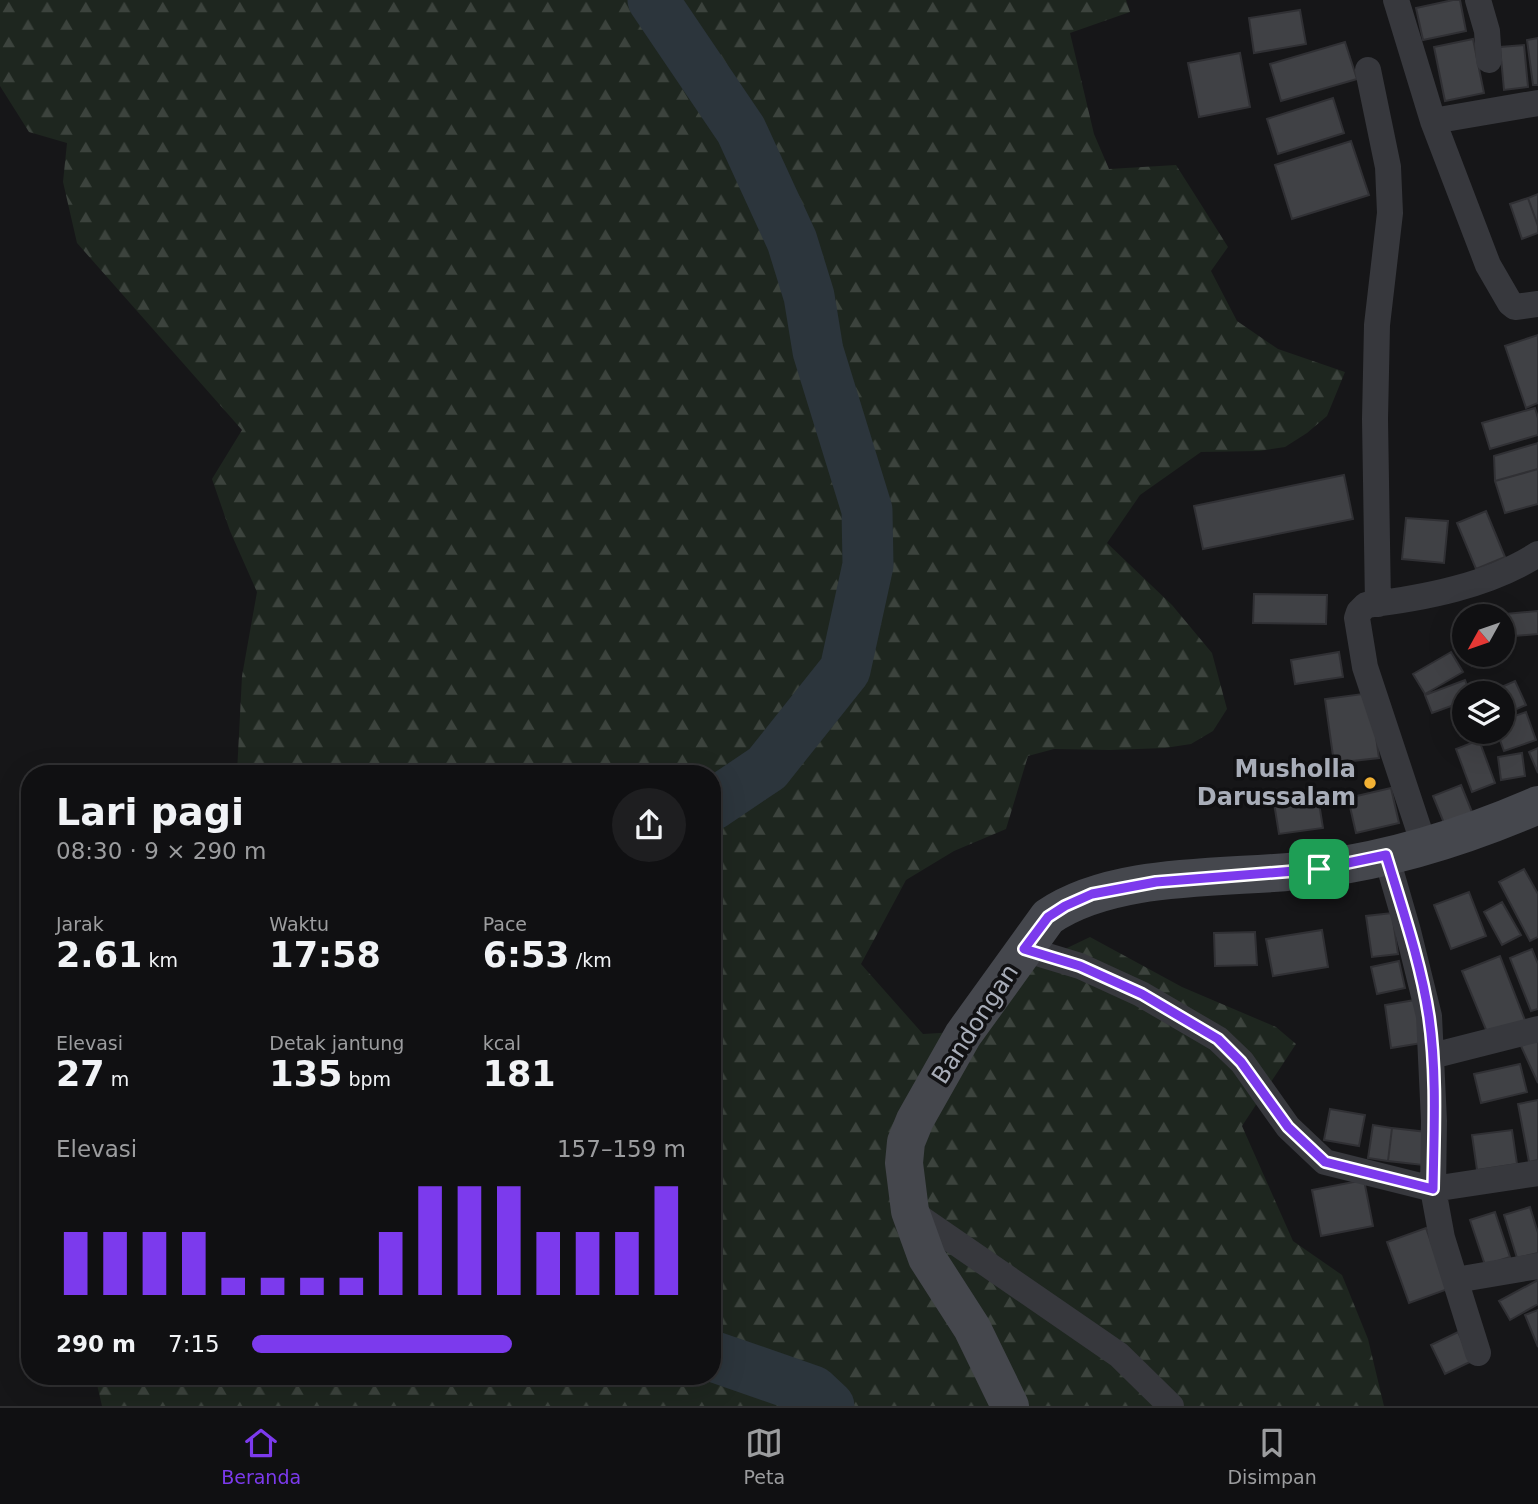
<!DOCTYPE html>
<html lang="id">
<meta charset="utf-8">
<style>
:root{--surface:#101012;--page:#1e1e20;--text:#f1f3f6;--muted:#9c9d9f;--line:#303032;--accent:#7c3aed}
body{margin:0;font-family:"DejaVu Sans",sans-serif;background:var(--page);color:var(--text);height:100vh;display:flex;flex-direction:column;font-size:26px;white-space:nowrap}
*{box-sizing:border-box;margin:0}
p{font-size:23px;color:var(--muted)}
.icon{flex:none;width:38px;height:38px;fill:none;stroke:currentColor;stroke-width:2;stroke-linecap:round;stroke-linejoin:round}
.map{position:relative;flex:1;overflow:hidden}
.details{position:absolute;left:21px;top:765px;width:700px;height:620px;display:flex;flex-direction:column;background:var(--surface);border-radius:28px;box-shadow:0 7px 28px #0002,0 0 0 2px var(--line)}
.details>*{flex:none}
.needle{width:46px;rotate:230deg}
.buttons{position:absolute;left:1452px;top:604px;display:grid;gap:14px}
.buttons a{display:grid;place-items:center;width:63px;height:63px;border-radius:50%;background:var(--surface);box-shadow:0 7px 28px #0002,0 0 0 2px var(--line);font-size:35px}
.pin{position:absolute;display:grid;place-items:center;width:60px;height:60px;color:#fff;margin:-30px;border-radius:14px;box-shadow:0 4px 10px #0006}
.round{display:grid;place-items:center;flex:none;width:74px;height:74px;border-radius:37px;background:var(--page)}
.summary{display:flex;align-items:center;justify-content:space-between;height:119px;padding:0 35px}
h1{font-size:38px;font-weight:800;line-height:52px}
.figures{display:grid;grid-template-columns:repeat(3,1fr);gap:10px;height:119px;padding:7px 35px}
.figures div{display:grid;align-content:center}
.figures b{font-size:35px;font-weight:800}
.figures small{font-size:19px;font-weight:400}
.figures p{font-size:19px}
.chart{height:196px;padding:14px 35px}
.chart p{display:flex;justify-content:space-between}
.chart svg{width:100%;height:126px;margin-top:7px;stroke:var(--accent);stroke-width:6}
ul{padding:0 35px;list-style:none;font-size:23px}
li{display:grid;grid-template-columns:112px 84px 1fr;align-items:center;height:52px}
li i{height:18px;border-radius:9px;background:var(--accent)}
.tab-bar{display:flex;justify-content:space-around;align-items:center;height:98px;border-top:2px solid var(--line);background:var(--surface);font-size:19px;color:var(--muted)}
.tab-bar a{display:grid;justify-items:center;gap:4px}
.tab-bar .current{color:var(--accent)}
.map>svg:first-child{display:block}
</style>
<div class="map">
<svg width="1538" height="1406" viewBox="0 0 1538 1406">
<defs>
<pattern id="forest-firs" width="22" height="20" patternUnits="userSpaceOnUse" patternTransform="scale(1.75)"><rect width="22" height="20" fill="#1e261f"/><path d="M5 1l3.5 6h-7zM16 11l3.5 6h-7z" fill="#3c433d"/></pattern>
</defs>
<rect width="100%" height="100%" fill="#161618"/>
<path fill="url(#forest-firs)" d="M0 0H1126L1130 12 1070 33 1094 134 1109 169 1176 165 1228 247 1211 271 1237 321 1278 349 1345 372 1327 416 1307 433 1285 447 1259 451 1201 452 1140 495 1107 543 1172 605 1212 653 1227 709 1213 731 1191 744 1165 748 1110 750 1054 749 1028 756 1006 829 954 851 906 880 861 964 923 1034 988 1030 1013 974 1090 937 1182 987 1276 1027 1296 1044 1242 1126 1293 1241 1342 1275 1368 1339 1384 1406H102L95 1376H712V774L237 773 242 676 257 592 230 531 212 479 242 430 77 243 63 182 67 143 29 132 0 86Z"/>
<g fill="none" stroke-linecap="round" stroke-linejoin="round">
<path stroke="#2c353c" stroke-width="51" d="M653 0 741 130 792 241 809 296 818 351 867 510 868 565 845 670 767 768 712 805
M712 1356 813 1391 829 1406"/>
</g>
<path fill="#404145" stroke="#303034" stroke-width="2" d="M1453 0H1460L1466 31 1423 40 1416 8Z
M1300 10 1306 44 1254 53 1249 18Z
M1538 38V85H1533L1527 40Z
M1473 39 1484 93 1445 101 1434 47Z
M1345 42 1357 79 1281 101 1270 64Z
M1524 45 1528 87 1504 90 1500 47Z
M1240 53 1250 107 1199 117 1188 63Z
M1333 98 1344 133 1278 154 1267 119Z
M1351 141 1369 195 1292 219 1275 165Z
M1538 194V226L1528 198Z
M1528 198 1538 226V233L1522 239 1510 204Z
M1538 335V403L1526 408 1505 346Z
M1535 408 1538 418V435L1490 449 1482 423Z
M1538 443V469L1495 481 1494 456Z
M1538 469V504L1505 513 1495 481Z
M1344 475 1353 519 1203 549 1194 506Z
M1486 511 1505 557 1476 569 1457 523Z
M1406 518 1448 521 1444 563 1402 559Z
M1254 594 1327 595 1326 624 1253 623Z
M1538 611V634L1503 637V616L1495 615Z
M1339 652 1343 677 1295 684 1291 660Z
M1451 652 1463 672 1425 694 1413 674Z
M1469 654H1492L1494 661 1472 666Z
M1465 680 1470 693H1465V701L1432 713 1425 695Z
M1515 681 1526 705 1503 715V693H1488Z
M1370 693 1379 758 1334 763 1325 699Z
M1526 712 1536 740 1504 751 1497 732H1503V720Z
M1479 740 1495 783 1472 792 1456 749Z
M1538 748V773L1529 752Z
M1522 753 1525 776 1501 780 1498 757Z
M1461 785 1474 817 1446 828 1433 796Z
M1391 788 1399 823 1356 833 1348 798Z
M1318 797 1323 828 1279 834 1274 803Z
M1524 869 1538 894V937L1530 941 1499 882Z
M1469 892 1486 936 1451 949 1434 905Z
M1502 902 1521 935 1502 945 1484 912Z
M1392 913 1398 954 1372 957 1366 916Z
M1322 930 1328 967 1273 976 1266 939Z
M1255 932 1257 965 1215 966 1214 933Z
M1532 949 1538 964V1009L1531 1011 1510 958Z
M1500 956 1526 1023 1489 1037 1462 971Z
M1399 961 1405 988 1377 994 1371 967Z
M1415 1000 1422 1043 1391 1048 1385 1005Z
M1538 1038V1083L1521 1046Z
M1520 1064 1527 1092 1481 1103 1474 1074Z
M1538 1100V1160L1529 1162 1518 1104Z
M1330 1109 1365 1115 1359 1146 1324 1140Z
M1373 1125 1392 1128 1388 1161 1368 1158Z
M1392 1128 1427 1132 1423 1165 1388 1161Z
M1512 1130 1517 1164 1477 1170 1472 1135Z
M1364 1180 1373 1226 1321 1236 1312 1190Z
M1530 1207 1538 1233V1253L1517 1258 1504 1215Z
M1495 1212 1510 1257 1485 1265 1470 1220Z
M1426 1228 1448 1289 1409 1303 1387 1242Z
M1538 1280V1304L1510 1320 1499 1301Z
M1538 1310V1347L1525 1315Z
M1458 1332 1472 1361 1445 1374 1431 1345Z"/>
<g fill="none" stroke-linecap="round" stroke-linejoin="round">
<path stroke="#37383d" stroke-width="26" d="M1396 0 1433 121 1488 265 1510 303 1515 307 1538 304
M1478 0 1487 31 1489 60
M1368 70 1388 167 1390 213 1377 325 1375 419 1378 604
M1433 121 1538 103
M1424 845 1365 667 1357 618 1359 612 1366 605C1424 598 1488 586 1538 554
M1386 855 1408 931 1429 1016 1434 1121 1433 1189 1442 1238 1478 1353
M1024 949 1080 966 1141 994 1218 1039 1242 1062 1288 1127 1325 1162 1433 1189 1538 1173
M1432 1056 1538 1029
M910 1211 1119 1355 1171 1406
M1456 1280 1538 1266"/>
<path stroke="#45474d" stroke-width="38" d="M1010 1406 972 1328 927 1258 910 1211 904 1163 906 1142 915 1120 963 1035 1048 917C1118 869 1236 880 1318 869 1393 859 1469 835 1538 805"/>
</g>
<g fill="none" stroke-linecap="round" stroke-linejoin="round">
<defs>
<path id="route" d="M1386 855C1402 908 1421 963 1429 1017 1437 1074 1434 1132 1433 1189L1325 1162 1288 1127 1241 1062 1218 1039 1142 994 1080 966 1024 949 1048 917 1065 906 1092 894 1156 882 1319 869Z"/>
</defs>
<use href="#route" stroke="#fff" stroke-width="14"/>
<use href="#route" stroke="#7c3aed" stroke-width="9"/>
</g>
<circle fill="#f2b134" stroke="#111113" stroke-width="2.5" cx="1370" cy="783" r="7"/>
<g text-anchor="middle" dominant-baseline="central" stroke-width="7" stroke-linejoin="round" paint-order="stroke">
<g font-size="24" font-weight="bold" fill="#a8adb8" stroke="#111113" text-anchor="end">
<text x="1356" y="769">Musholla<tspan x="1356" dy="28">Darussalam</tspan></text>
</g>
<g font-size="24" fill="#a8adb8" stroke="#111113">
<text transform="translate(975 1024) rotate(-57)">Bandongan</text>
</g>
</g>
</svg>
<div class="buttons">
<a><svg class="needle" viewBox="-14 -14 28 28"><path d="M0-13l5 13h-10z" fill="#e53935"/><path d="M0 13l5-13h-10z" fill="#9c9d9f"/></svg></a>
<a><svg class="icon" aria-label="layers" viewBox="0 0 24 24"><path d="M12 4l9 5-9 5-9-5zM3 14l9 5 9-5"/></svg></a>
</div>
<div class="pin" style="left:1319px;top:869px;background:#1e9e55"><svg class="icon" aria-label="arrive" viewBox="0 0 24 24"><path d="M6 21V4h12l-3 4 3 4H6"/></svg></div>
<section class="details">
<div class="summary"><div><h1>Lari pagi</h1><p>08:30 · 9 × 290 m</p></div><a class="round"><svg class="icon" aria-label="share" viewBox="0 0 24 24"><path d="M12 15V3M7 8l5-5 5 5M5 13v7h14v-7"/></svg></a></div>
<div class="figures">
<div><p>Jarak</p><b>2.61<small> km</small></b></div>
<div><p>Waktu</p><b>17:58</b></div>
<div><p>Pace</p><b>6:53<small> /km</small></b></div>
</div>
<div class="figures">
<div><p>Elevasi</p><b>27<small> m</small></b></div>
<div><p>Detak jantung</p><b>135<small> bpm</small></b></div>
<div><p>kcal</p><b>181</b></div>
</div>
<div class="chart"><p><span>Elevasi</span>157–159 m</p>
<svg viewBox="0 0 160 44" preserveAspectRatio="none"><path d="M5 44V22M15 44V22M25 44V22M35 44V22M45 44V38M55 44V38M65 44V38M75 44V38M85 44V22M95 44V6M105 44V6M115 44V6M125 44V22M135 44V22M145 44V22M155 44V6"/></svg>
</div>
<ul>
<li><b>290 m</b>7:15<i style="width:60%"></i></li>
</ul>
</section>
</div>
<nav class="tab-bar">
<a class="current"><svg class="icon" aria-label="home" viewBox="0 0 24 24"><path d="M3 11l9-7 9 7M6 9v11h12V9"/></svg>Beranda</a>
<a><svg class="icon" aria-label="map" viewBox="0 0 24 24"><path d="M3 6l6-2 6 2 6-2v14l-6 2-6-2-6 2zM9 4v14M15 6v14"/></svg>Peta</a>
<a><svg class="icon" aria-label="saved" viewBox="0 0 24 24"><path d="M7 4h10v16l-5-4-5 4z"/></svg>Disimpan</a>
</nav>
